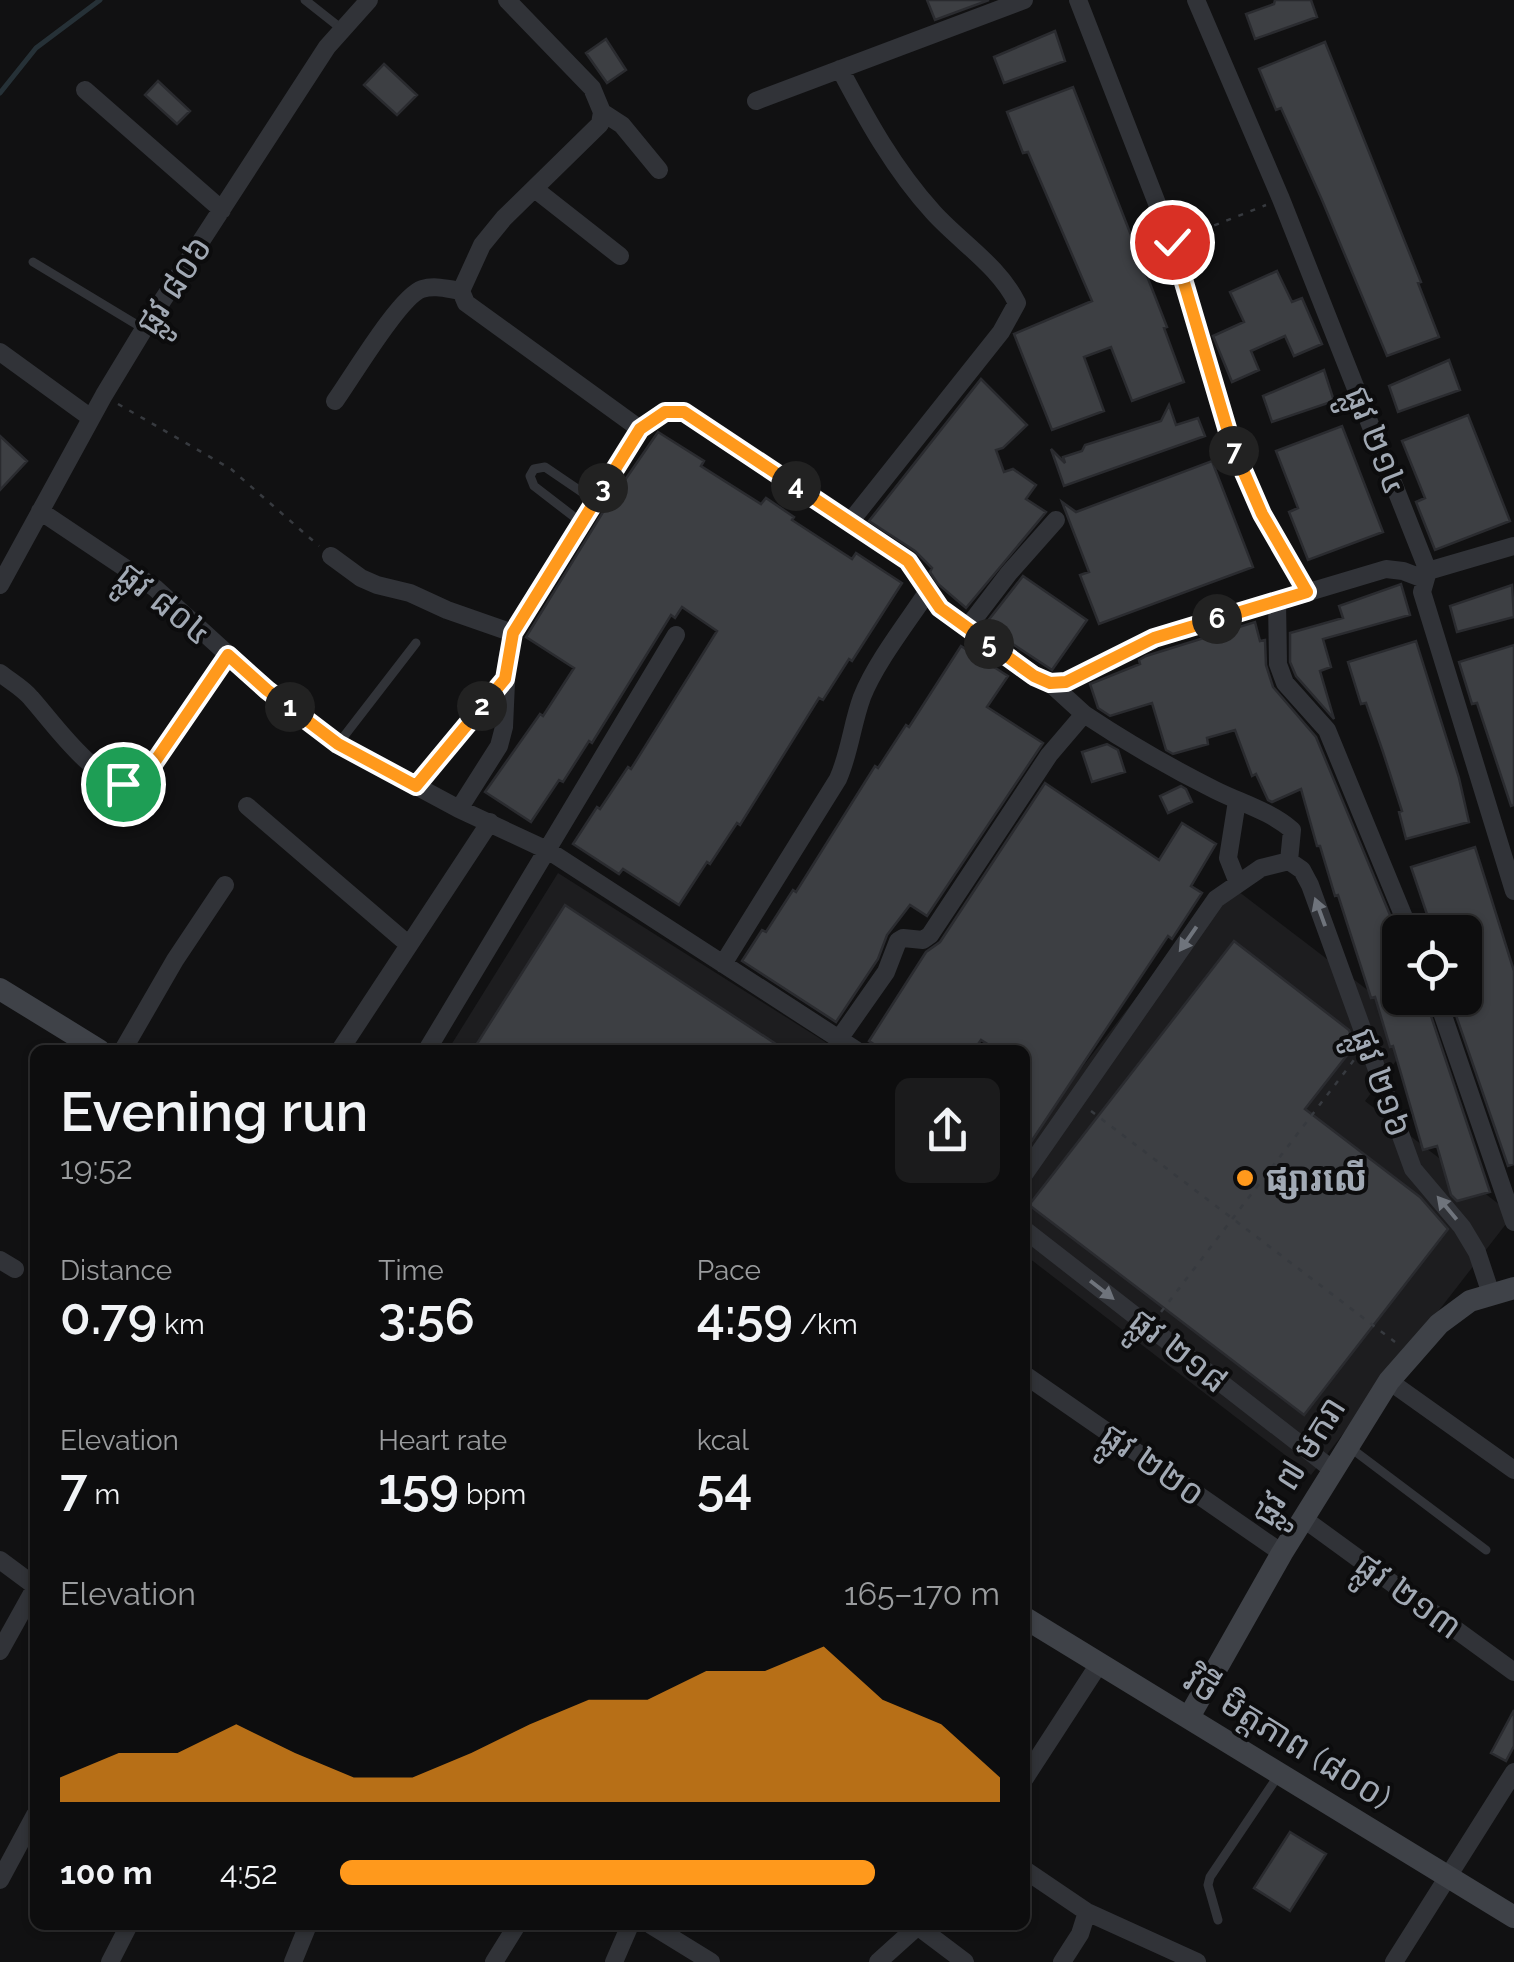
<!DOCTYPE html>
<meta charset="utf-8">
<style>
:root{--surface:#0d0d0e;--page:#1b1b1c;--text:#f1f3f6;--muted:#9a9c9e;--line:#2d2d2e;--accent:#ff991c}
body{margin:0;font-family:Raleway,"Noto Sans Khmer",sans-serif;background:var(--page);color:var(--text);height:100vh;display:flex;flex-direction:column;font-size:38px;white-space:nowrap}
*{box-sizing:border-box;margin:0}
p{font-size:32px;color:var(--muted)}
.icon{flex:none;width:55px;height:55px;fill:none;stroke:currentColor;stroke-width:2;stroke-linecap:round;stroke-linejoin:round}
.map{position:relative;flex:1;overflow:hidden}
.drawer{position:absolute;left:30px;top:1045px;width:1000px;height:885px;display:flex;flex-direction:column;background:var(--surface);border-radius:15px;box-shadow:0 2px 8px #0004,0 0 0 2px var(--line)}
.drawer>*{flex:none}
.controls{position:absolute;left:1382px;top:915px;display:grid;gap:20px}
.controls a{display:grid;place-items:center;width:100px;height:100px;border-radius:15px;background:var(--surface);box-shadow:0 2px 8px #0004,0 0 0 2px var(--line);font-size:50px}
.pin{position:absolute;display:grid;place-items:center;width:85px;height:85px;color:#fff;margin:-42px;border:5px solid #fff;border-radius:50%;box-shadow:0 2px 10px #0007}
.km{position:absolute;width:50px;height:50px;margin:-25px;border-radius:50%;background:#222;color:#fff;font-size:28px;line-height:50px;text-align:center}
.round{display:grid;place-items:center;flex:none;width:105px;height:105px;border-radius:15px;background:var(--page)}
.headline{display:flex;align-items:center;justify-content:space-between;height:170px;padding:0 30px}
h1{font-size:55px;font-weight:600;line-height:75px}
.stats{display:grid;grid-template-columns:repeat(3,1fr);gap:15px;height:170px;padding:10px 30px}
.stats div{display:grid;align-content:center}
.stats b{font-size:50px;font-weight:600}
.stats small{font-size:28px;font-weight:400}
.stats p{font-size:28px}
.chart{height:280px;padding:20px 30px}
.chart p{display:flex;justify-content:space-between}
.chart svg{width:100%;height:180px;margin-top:10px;fill:var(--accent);opacity:.7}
ul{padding:0 30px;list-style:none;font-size:32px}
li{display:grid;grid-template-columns:160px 120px 1fr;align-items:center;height:75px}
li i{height:25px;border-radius:12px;background:var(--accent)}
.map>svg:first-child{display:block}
</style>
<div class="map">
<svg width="1514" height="1962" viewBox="0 0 1514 1962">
<rect width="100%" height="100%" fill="#111112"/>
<path fill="#1d1d1f" d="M558 873 838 1050H448Z
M1226 882 1420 1030 1365 1101 1513 1215 1311 1475 1025 1255V1141Z"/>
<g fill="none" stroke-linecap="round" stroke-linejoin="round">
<path stroke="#263137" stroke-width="5" d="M0 93 36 48 100 0"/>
</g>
<path fill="#3d3f43" stroke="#2a2b2f" stroke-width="2.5" d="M927 0H989L935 20Z
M1275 0H1311L1317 17 1255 39 1246 14 1274 4Z
M1055 31 1065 61 1004 83 994 57Z
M606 39 626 70 607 83 586 53Z
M1325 42 1421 282 1418 283 1439 337 1387 356 1322 200 1281 108 1276 110 1259 69Z
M384 64 417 95 397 115 364 85Z
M158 81 190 111 177 124 145 95Z
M1073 87 1167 327 1164 328 1184 382 1132 401 1111 347 1084 357 1104 411 1052 430 1014 334 1092 301 1028 152 1023 153 1007 112Z
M1277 271 1292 302 1302 298 1322 344 1294 356 1285 336 1251 351 1259 370 1232 382 1213 336 1244 322 1230 292Z
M1449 360 1460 390 1398 412 1389 386Z
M1324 370 1334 401 1272 422 1263 396Z
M981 379 1027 425 1003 448 996 450 1004 472 1013 469 1036 485 1026 499 1046 512 966 608 938 584 930 572 932 568 915 551 869 521Z
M1169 405 1176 425 1198 418 1205 436 1064 486 1051 449 1065 463 1063 457 1082 451 1085 445 1161 421Z
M1468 415 1510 521 1435 550 1416 502 1425 498 1402 441Z
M1342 426 1383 532 1308 560 1289 512 1298 508 1276 451Z
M658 432 704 461 701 466 761 504 766 498 794 517 792 520 852 559 856 553 902 583 852 661 849 659 823 700 819 698 740 825 737 823 710 864 707 862 679 905 623 869 619 874 573 844 597 807 600 809 628 767 631 769 717 631 682 607 675 618 671 615 592 743 589 741 563 782 559 780 531 822 485 792 540 714 543 716 574 668 526 637 603 512Z
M0 436 27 461 0 490Z
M1212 461 1253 567 1099 624 1080 575 1089 572 1062 502 1076 512Z
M1023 576 1087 620 1052 670 987 627V622Z
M1401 584 1410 615 1323 639 1331 667 1320 671 1334 719 1296 676 1290 662V633L1343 618 1339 606Z
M1512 585 1514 617 1457 632 1450 606Z
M1255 622 1260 641 1265 640 1266 665 1273 687 1316 737 1400 939V998H1425L1490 1192 1457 1201 1451 1195 1437 1146 1423 1150 1393 1046 1390 1047 1375 997 1371 998 1338 895 1335 896 1320 846H1317L1301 789 1272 802 1268 800 1256 774 1252 776 1235 730 1207 738 1208 744 1173 754 1166 750 1152 703 1110 716 1098 708 1090 684 1140 664 1139 660 1146 656Z
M1416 641 1459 778 1469 822 1406 839 1399 812 1402 811 1383 752 1366 703 1361 704 1348 662Z
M1514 645V805L1511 806 1477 703 1472 704 1459 662Z
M961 646 1008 676 987 707 1043 743 927 916 910 905 887 935 878 959 836 1022 742 961 762 930 766 932 793 890 796 892 875 766 878 768 906 725 909 727Z
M1107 744 1118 750 1125 772 1092 782 1082 752Z
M1045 783 1159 860 1182 823 1216 844 1191 886 1202 893 1172 939 1168 936 1025 1151V1050H997L981 1040 974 1050H883L869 1041 926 952 940 942Z
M1181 786 1186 789 1192 802 1168 813 1160 796Z
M1475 847 1514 971V1164L1508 1166 1450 998H1465V932H1433L1411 867Z
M565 905 785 1050H473Z
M1234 941 1349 1030 1355 1045 1305 1109 1420 1197 1448 1229 1304 1415 1029 1205Z
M1514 1710V1746L1506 1761 1491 1753Z
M1290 1832 1326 1854 1290 1911 1254 1888Z"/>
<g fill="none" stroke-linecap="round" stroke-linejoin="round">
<path stroke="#373a3f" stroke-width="2.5" stroke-dasharray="5 8" stroke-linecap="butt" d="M1190 235 1266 205
M118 404 231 469 319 546
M1091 1111 1395 1342
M1161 1312 1354 1060"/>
<path stroke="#313338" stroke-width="9" d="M305 0 343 30
M33 262 144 329
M582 523 534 486 530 476 534 469 545 467 595 501
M338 744 416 643
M416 786 503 681
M1348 1446 1486 1550
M1218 1920 1208 1885 1210 1877 1278 1776"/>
<path stroke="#313338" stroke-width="18" d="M507 0 592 88 602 112 622 125 659 170
M1078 0 1172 242 1232 445 1262 514 1307 592
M1196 0 1281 199 1428 571 1422 592 1514 891
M840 69C867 120 894 169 933 212 960 242 999 266 1017 303L1001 332 850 522
M85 90 222 210
M756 101 1024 0
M602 112 600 124 504 218 482 245 461 291 466 303 640 429
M536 190 620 256
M0 352 91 418
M335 401C351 379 400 296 422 289 435 285 447 289 461 291
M40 511 155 588 267 690 338 744 459 809 549 851 856 1050
M331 556 361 578 377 585 410 593 447 610 513 633
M1428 571 1514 546
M0 585 104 395 144 329 327 47 369 0
M1277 601 1278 664 1285 683 1327 730 1410 932
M967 628 1009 573 1056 520
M0 673C10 681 23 688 31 698 55 725 93 781 132 785L145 776 228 655
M1050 683 1066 682 1155 638 1386 569 1403 571 1424 579
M1084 714C1126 742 1169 767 1215 790 1241 803 1270 811 1292 830L1289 861
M1237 801 1228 858 1238 883
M247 806 409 945
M459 809 499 746 504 727 507 660 513 633 640 429 665 412 684 413 908 561 940 609 1034 675 1050 683 1084 714 1049 755 930 935 923 940 903 938 898 941 886 972 839 1039
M1289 861 1302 870 1310 885 1413 1169 1462 1227 1477 1252 1491 1294
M723 964 838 779C850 752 852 724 862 697 876 662 907 623 928 591
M1437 998 1514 1222
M123 1050 175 960 225 885
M340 1050 490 822
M427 1050 676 635
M1025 1173 1216 899 1261 868 1289 861
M1025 1230 1333 1470
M0 1260 15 1269
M1025 1375 1282 1553
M1389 1381 1514 1470
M1304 1519 1514 1672
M0 1560 35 1586
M0 1651 35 1588
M1025 1778 1099 1664
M1025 1870 1087 1912 1197 1962
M0 1880 35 1815
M651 1925 711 1962
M916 1925 965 1962
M110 1962 129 1925
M293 1962 308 1925
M494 1962 517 1925
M614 1962 630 1925
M878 1962 919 1925
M1062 1962 1080 1934 1087 1912
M1394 1962 1514 1772"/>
<path stroke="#3f4248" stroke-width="22" d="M0 989 99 1050
M1025 1618 1514 1917
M1189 1717 1282 1553 1389 1381 1439 1324 1470 1301 1514 1288"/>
</g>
<defs><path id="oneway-solid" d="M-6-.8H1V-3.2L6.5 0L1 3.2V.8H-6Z" transform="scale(2.5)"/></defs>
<g fill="#6f747c">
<use href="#oneway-solid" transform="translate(1320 912) rotate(-110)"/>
<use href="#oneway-solid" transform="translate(1188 939) rotate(125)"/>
<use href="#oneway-solid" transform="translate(1447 1208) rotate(-130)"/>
<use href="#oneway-solid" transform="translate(1102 1290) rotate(38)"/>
</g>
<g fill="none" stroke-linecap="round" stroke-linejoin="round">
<defs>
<path id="route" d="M123 784 132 785 145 776 228 655 267 690 338 744 416 786 505 679 513 633 640 429 665 412H684L908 561 940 608 1034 676 1050 683 1066 682 1154 638 1307 592 1262 514 1232 445 1172 242"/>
</defs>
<use href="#route" stroke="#fff" stroke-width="20"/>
<use href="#route" stroke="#ff991c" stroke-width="12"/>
</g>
<circle fill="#ff991c" stroke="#0c0c0d" stroke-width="4" cx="1245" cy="1178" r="10"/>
<g text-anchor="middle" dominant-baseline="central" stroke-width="8" stroke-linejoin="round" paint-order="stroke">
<g font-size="35" fill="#a1a9b4" stroke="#0c0c0d">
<text transform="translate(173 285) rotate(-57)">ផ្លូវ ៨០៦</text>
<text transform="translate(1377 440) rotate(68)">ផ្លូវ ២១៤</text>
<text transform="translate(165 603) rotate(39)">ផ្លូវ ៨០៤</text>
<text transform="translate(1382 1082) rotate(70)">ផ្លូវ ២១៦</text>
<text transform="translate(1179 1350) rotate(38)">ផ្លូវ ២១៨</text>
<text transform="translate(1298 1461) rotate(-58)">ផ្លូវ ៧ មករា</text>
<text transform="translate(1153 1464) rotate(35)">ផ្លូវ ២២០</text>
<text transform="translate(1409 1595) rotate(36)">ផ្លូវ ២១៣</text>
<text transform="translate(1288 1738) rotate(32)">វិថី មិត្តភាព (៨០០)</text>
</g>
<g font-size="35" font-weight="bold" fill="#a1a9b4" stroke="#0c0c0d" text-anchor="start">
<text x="1265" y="1178">ផ្សារលើ</text>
</g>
</g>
</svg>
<div class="controls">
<a><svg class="icon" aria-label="locate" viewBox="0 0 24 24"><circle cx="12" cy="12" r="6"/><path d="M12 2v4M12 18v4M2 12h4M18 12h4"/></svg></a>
</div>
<div class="pin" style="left:123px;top:784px;background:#1e9e55"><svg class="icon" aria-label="arrive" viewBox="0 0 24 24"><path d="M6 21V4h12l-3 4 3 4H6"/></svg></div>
<div class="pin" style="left:1172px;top:242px;background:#d93025"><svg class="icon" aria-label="check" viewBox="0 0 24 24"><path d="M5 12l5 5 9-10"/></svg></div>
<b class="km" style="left:290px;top:707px">1</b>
<b class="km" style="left:482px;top:706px">2</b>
<b class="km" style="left:603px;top:488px">3</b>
<b class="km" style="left:796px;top:486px">4</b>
<b class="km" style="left:989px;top:644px">5</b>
<b class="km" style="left:1217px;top:619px">6</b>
<b class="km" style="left:1234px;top:451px">7</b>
<section class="drawer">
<div class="headline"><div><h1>Evening run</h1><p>19:52</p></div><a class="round"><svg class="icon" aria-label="share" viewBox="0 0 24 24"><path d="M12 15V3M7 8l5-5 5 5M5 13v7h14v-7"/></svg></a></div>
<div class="stats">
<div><p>Distance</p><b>0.79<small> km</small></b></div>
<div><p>Time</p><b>3:56</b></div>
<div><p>Pace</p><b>4:59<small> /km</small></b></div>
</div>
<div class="stats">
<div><p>Elevation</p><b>7<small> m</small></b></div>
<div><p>Heart rate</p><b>159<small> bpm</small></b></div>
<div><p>kcal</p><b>54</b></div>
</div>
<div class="chart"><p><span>Elevation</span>165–170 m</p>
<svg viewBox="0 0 160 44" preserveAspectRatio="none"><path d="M0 44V38L10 32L20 32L30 25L40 32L50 38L60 38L70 32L80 25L90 19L100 19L110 12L120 12L130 6L140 19L150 25L160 38V44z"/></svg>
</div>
<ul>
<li><b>100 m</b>4:52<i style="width:81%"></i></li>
</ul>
</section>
</div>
